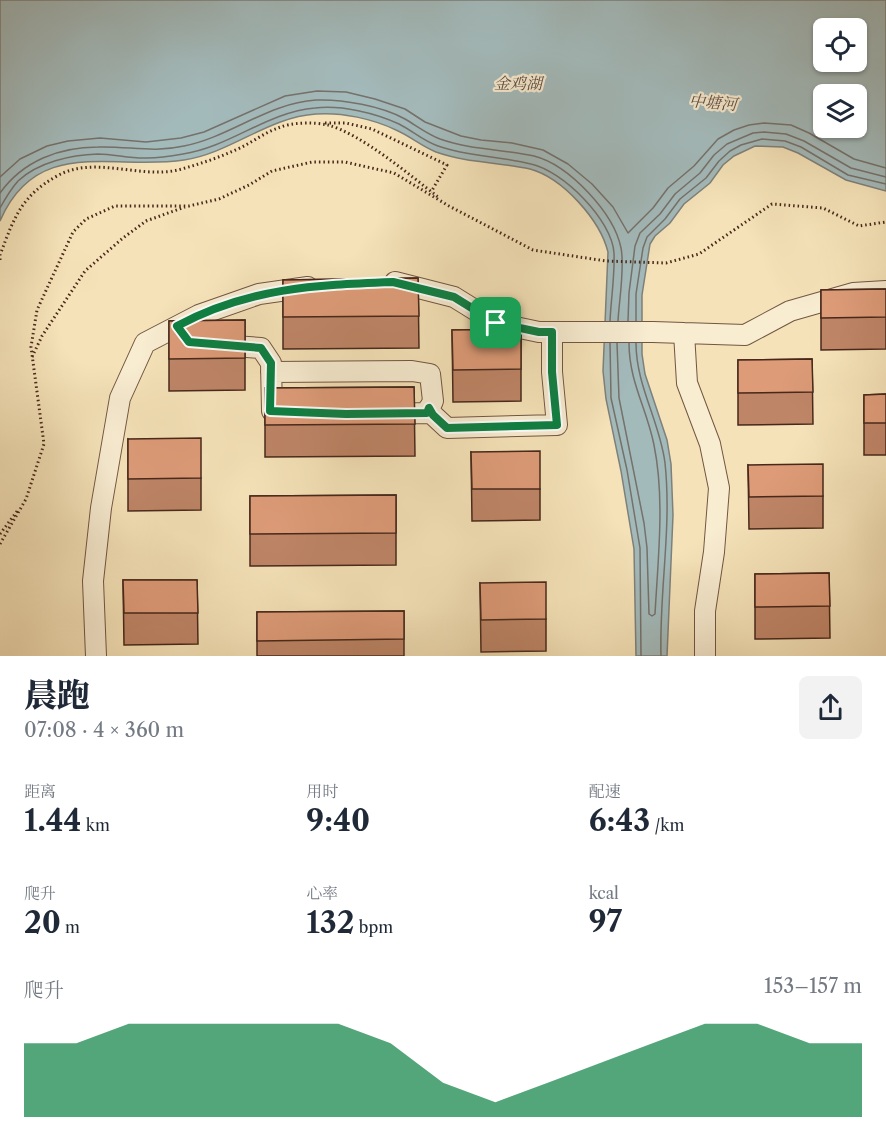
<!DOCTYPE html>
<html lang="zh">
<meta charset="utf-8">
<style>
:root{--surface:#fff;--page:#f2f2f3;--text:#1f2937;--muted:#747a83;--accent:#0b8043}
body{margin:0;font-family:"Libre Caslon Text","Noto Serif SC",serif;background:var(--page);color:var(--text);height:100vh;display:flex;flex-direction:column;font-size:22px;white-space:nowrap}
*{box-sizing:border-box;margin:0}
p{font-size:20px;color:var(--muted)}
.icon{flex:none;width:33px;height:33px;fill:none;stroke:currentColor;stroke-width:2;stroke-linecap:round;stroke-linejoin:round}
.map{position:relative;height:656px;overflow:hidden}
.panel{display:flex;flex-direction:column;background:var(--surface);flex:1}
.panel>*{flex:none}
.tools{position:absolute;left:813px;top:18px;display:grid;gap:12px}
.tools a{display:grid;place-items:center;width:54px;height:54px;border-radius:9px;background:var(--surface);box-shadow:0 2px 4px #0004;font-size:30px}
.pin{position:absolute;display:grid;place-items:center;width:51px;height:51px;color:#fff;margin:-26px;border-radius:12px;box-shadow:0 3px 9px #0006}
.round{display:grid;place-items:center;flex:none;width:63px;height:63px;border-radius:9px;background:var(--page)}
.overview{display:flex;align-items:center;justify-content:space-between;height:102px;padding:0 24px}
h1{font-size:33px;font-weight:800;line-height:45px}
.stats{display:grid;grid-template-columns:repeat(3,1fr);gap:9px;height:102px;padding:6px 24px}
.stats div{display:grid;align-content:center}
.stats b{font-size:30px;font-weight:800}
.stats small{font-size:16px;font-weight:400}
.stats p{font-size:16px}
.chart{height:168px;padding:12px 24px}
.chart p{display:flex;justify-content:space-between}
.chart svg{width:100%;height:108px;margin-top:6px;fill:var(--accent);opacity:.7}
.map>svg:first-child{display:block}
</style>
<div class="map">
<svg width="886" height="656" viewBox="0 0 886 656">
<rect width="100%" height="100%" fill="#f5e2b8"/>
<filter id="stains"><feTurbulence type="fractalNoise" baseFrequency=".00333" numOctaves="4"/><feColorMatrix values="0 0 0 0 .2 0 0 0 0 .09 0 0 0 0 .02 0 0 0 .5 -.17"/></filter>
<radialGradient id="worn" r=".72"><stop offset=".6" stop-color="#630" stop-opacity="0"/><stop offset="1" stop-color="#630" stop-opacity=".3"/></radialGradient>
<path fill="#a3babb" stroke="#7e807b" stroke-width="1.5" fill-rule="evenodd" d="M0 0H886V191L846 180 798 153 783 147 755 146 734 156 723 165 710 183 684 204 670 223 655 236 650 244 642 295V354L645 374 667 440 671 464 673 515 667 656H636L634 549 621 471 606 399 603 371 608 252C600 220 563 178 530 169 498 162 467 163 436 152 421 146 410 136 396 130 373 119 342 112 316 114 268 117 231 153 184 160 114 171 37 135 0 221ZM824 28H856V62H824ZM824 94H856V128H824Z"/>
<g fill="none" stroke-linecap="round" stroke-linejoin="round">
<path stroke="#75716b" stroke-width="1.5" d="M0 177 20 159 47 146 68 141 100 138 146 142 181 138 204 132 285 96 317 91 346 92 375 99 405 109 425 122 461 136 481 140 512 143 543 150 568 164 592 184 613 207 628 233 653 208 668 188 694 166 718 139 734 130 749 125 764 123 791 125 809 133 854 159 886 168
M0 193C23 161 59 147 98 147 129 146 153 153 184 146 230 137 268 103 316 100 342 99 382 106 405 119 417 126 427 134 440 139 471 150 502 149 534 156 569 165 614 213 621 248 625 267 619 301 618 321
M0 208C5 199 11 189 18 181 38 162 71 155 98 154 114 154 131 159 147 158 159 158 172 156 183 154 230 147 267 112 315 108 342 105 375 113 399 124 413 131 423 141 438 146 469 157 500 156 531 164 563 171 612 220 614 253 615 275 611 299 610 321
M628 321 629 293 635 246 640 233 660 214 675 194 700 173 714 155 727 144 753 133 764 132 786 134 804 141 851 168 886 177
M636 321V294L643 248 647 237 665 219 680 199 706 178 719 161 730 151 741 145 762 139 785 141 801 147 848 175 886 184
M610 343 611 398 627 470 640 548 641 656
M617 343 619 398 644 523 647 548 649 614 652 616 655 614C658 558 665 499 654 445 647 409 629 382 629 343
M636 343C636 386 660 422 665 463 672 528 659 592 661 656"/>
<defs>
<path id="street" d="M395 282 454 297 496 323 539 332H653L745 335 790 311 853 293 886 291
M684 333 687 383 710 444 719 488 714 552 705 611V656
M220 345 261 348 271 363 272 411
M271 372 412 371 430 374 433 401 427 413 388 414
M429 408 433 415 447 428 557 425 552 372V332
M96 656 93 581 101 508 120 398 145 343 199 315 259 294 308 287"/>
</defs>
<use href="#street" stroke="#725642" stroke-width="22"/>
<path stroke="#47281b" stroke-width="3" stroke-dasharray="1.5 3" stroke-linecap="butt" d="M325 123H346L372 129 447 165 431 192
M0 260V255C14 218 21 196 57 176 94 155 139 179 178 170 200 164 221 157 242 147 254 141 266 132 278 128 292 122 313 122 328 125 361 134 410 175 438 197
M32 357 42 336 85 271 123 238 146 221 185 207
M0 534 18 510
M0 544 26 499 44 444 31 347 37 310 73 232 86 219 115 206H189L219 199 249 185 272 171 312 162H345L394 173 449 206 533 250 606 261 666 263 699 254 772 204 823 208 859 226 886 222"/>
<use href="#street" stroke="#f8ecd1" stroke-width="20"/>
</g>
<path fill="#be8567" stroke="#47281b" stroke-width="1.5" d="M418 278 419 348 283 349V280Z
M886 289V349L821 350V290Z
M245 320V390L169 391V321Z
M521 329V401L453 402 452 330Z
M812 359 813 424 738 425V360Z
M414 387 415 456 265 457V388Z
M886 394V455H864V395Z
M128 439 201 478V510L128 511Z
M471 452 540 489V520L472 521Z
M748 465 823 496V528L749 529Z
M396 495V565L250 566V496Z
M829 573 830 638 755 639V574Z
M123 580H197L198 644 124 645Z
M480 583 546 619V651L481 652Z
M404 611V656H257V612Z"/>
<path fill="#dd9b78" stroke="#47281b" stroke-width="1.5" d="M418 278 419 316 283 317V280Z
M886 289V317L821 318V290Z
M245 320V358L169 359V321Z
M521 329V369L453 370 452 330Z
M812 359 813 392 738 393V360Z
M414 387 415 424 265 425V388Z
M886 394V423H864V395Z
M201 438V478L128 479V439Z
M540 451V489H472L471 452Z
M823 464V496L749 497 748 465Z
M396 495V533L250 534V496Z
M829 573 830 606 755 607V574Z
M123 580H197L198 613H124Z
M546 582V619L481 620 480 583Z
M404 611V639L257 641V612Z"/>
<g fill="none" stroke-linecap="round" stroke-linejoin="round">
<defs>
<path id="route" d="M393 282 454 297 496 323 539 332H552V372L557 425 447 428 433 415 429 408 427 413 346 414 270 411 271 363 261 348 189 342 177 326C248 288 314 285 393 282Z"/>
</defs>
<use href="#route" stroke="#fff" stroke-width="12"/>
<use href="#route" stroke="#0b8043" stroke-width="8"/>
</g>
<g text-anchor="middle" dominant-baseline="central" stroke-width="4.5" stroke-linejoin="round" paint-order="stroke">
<g font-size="16" font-style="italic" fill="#5e4c43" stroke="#f8ecd1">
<text x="518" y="83">金鸡湖</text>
<text transform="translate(713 102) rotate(5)">中塘河</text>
</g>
</g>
<rect width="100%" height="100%" filter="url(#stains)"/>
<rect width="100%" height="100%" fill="url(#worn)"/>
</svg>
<div class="tools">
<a><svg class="icon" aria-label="locate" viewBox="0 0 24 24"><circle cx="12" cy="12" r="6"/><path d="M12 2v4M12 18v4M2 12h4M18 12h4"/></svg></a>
<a><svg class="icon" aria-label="layers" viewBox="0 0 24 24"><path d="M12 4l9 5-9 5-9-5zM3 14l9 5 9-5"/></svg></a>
</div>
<div class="pin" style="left:496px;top:323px;background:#1e9e55"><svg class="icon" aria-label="arrive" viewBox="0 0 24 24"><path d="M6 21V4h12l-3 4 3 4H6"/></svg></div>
</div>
<section class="panel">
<div class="overview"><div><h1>晨跑</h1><p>07:08 · 4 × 360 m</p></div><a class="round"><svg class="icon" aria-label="share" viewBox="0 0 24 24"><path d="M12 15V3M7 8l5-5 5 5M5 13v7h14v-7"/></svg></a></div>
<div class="stats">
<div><p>距离</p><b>1.44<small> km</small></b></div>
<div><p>用时</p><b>9:40</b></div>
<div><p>配速</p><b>6:43<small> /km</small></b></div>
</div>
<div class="stats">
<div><p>爬升</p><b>20<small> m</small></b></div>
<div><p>心率</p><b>132<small> bpm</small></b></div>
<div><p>kcal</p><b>97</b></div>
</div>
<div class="chart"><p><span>爬升</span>153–157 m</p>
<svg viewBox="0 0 160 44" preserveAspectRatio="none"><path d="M0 44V14L10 14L20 6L30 6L40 6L50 6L60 6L70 14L80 30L90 38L100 30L110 22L120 14L130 6L140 6L150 14L160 14V44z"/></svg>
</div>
</section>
